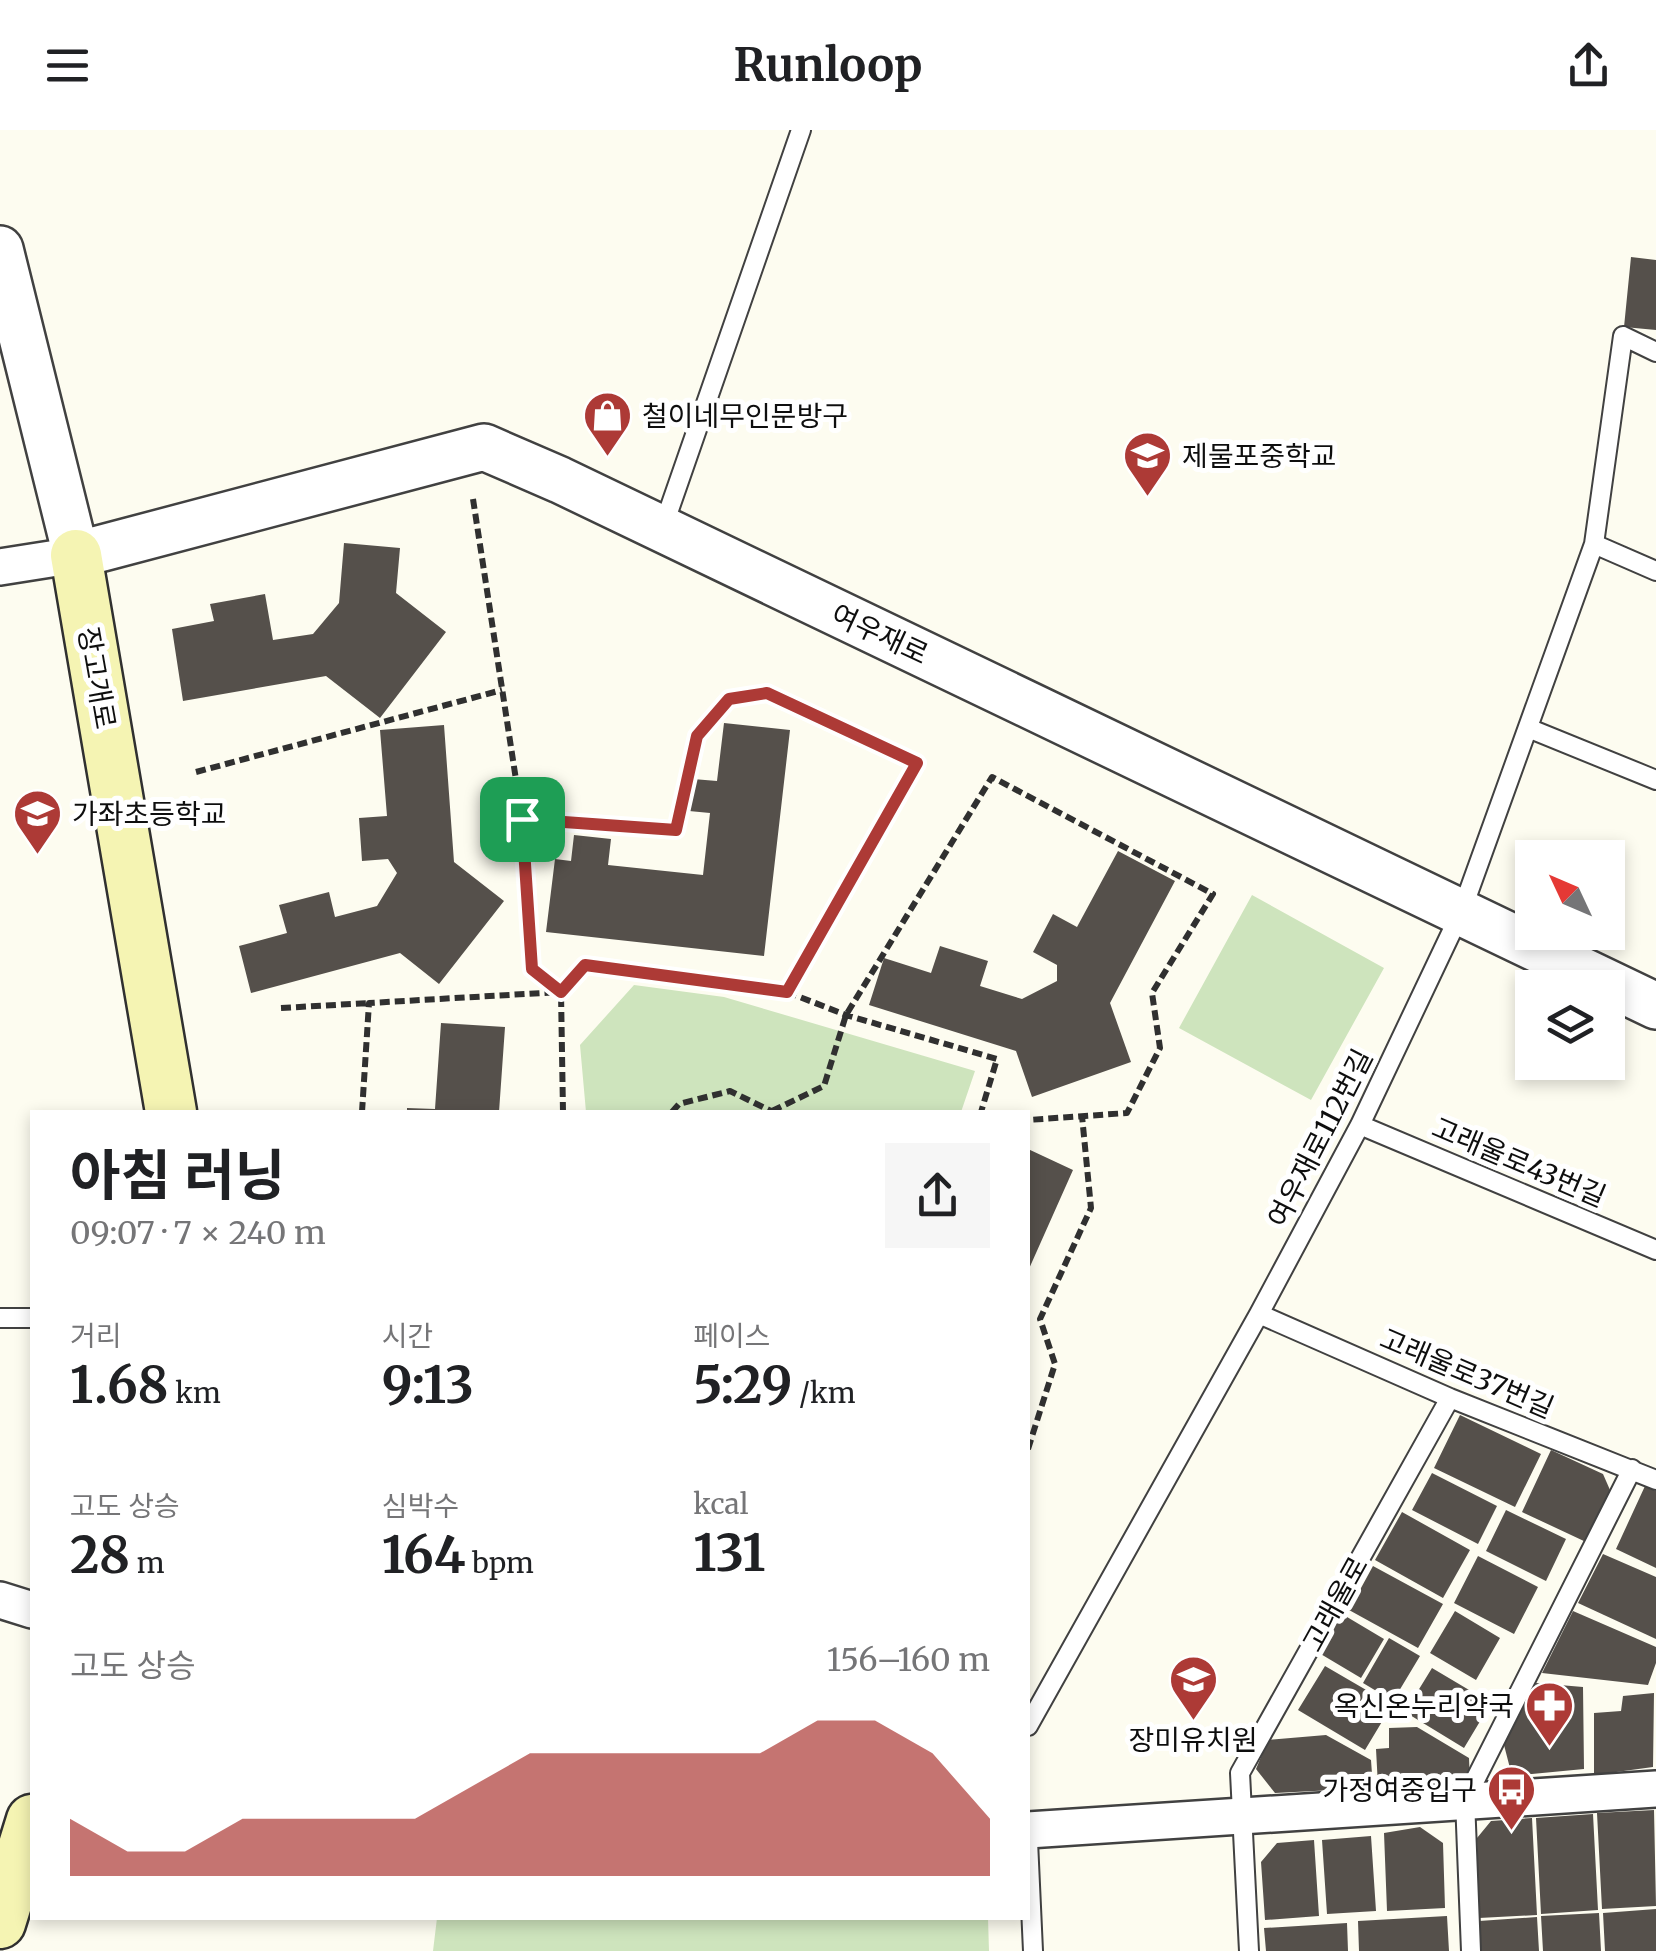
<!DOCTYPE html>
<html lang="ko">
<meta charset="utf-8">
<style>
:root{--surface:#fff;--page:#f6f6f6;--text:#202124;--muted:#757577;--accent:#ad3a36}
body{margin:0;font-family:Merriweather,"Noto Sans KR",serif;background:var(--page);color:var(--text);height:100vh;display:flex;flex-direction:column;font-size:38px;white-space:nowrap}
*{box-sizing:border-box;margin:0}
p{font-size:32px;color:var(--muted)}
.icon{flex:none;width:55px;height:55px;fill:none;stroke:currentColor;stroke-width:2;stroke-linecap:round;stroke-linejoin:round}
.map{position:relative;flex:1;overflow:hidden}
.details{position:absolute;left:30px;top:980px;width:1000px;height:810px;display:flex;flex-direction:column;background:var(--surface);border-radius:0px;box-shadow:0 5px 15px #0003}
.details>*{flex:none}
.needle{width:65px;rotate:314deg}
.buttons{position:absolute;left:1515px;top:710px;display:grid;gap:20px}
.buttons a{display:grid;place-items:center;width:110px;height:110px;border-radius:0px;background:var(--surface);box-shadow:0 5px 15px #0003;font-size:50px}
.pin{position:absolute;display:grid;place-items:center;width:85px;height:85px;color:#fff;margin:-42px;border-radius:20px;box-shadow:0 5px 15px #0006}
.round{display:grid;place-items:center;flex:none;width:105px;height:105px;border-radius:0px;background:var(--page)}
.overview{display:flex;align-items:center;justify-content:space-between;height:170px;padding:0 40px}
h1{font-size:55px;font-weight:700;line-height:75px}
.figures{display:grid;grid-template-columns:repeat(3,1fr);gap:15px;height:170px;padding:10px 40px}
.figures div{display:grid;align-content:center}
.figures b{font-size:50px;font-weight:700}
.figures small{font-size:28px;font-weight:400}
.figures p{font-size:28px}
.chart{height:280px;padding:20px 40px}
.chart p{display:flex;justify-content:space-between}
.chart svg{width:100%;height:180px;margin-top:10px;fill:var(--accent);opacity:.7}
header{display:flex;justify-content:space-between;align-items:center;height:130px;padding:0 40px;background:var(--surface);font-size:45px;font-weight:700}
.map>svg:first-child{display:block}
</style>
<header><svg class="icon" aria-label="menu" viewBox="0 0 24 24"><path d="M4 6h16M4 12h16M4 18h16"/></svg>Runloop<svg class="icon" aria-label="share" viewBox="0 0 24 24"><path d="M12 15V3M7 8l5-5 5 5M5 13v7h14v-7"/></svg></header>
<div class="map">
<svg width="1656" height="1821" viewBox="0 0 1656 1821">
<rect width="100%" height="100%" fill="#fdfcf0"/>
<path fill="#cee4bd" d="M1252 765 1384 838 1311 970 1179 898Z
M634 855 724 867 975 941 961 982H586L580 915Z
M437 1788H988L989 1821H433Z"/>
<path fill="#55504b" d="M1631 127 1656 130V200L1624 197Z
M344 413 400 418 396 463 446 502 380 588 326 546 183 571 172 499 214 491 210 474 265 464 273 510 313 504 339 473Z
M724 593 790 600 764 826 546 802 555 729 571 731 574 705 611 709 608 735 703 745 710 683 689 681 693 649 717 651Z
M444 595 454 732 504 771 439 854 400 823 251 863 239 816 287 803 279 775 329 762 335 787 377 776 397 743 388 729 362 731 359 688 387 686 380 600Z
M1118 721 1175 751 1110 873 1131 932 1032 967 1016 921 869 875 884 828 931 843 940 816 988 831 980 856 1022 869 1057 851V835L1033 822 1053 784 1077 797Z
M441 893 505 897 499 982H407V978L435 979Z
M1028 1019 1073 1040 1028 1141Z
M1460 1285 1541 1324 1515 1377 1434 1338Z
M1551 1320 1603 1344 1610 1360 1586 1412 1522 1382Z
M1432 1343 1497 1376 1478 1414 1412 1380Z
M1645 1356 1656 1361V1438L1616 1419Z
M1506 1380 1566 1409 1546 1451 1486 1421Z
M1402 1382 1470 1420 1443 1468 1375 1430Z
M1603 1424 1656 1447V1509L1578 1473Z
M1478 1426 1538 1457 1514 1504 1454 1473Z
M1373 1436 1443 1474 1418 1518 1349 1480Z
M1455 1481 1500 1508 1476 1550 1430 1523Z
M1573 1481 1656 1517V1533L1648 1555 1542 1543Z
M1342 1484 1384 1509 1361 1548 1319 1523Z
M1389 1508 1420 1526 1393 1571 1363 1553Z
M1325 1536 1392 1575 1365 1620 1298 1580Z
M1432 1538 1491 1573 1464 1618 1405 1582Z
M1536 1553 1583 1557 1584 1639 1512 1646 1504 1615Z
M1654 1563 1653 1637 1594 1645V1583L1621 1581 1623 1566Z
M1417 1597 1469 1628 1470 1653 1378 1656 1376 1619 1389 1618V1598Z
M1326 1605 1371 1630 1373 1658 1275 1663 1256 1639 1268 1610Z
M1654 1680 1656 1776 1602 1779 1597 1683Z
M1593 1684 1598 1780 1541 1784 1536 1688Z
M1532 1688 1537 1785 1479 1788 1477 1708 1491 1691Z
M1420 1697 1443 1713 1445 1778 1387 1781 1384 1703Z
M1371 1706 1376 1781 1327 1784 1322 1710Z
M1314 1710 1319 1786 1265 1790 1261 1732 1277 1713Z
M1656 1779V1821H1605L1603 1783Z
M1599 1783 1601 1821H1543L1541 1786Z
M1447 1786 1449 1821H1359L1358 1791Z
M1537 1787 1539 1821H1480L1479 1791Z
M1347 1793 1348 1821H1266L1264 1798Z"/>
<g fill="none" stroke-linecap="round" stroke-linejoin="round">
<defs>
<path id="service" d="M662 400 801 0
M1594 414 1656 441
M1528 598 1656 650
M1360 995 1656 1120
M1259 1184 1450 1268 1656 1350
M0 1188H32
M1028 1596 1259 1184 1360 995 1462 780 1594 414 1623 206 1656 222
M1028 1711 1033 1821
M1249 1821 1240 1643 1450 1268
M1471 1821 1465 1670 1632 1339"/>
<path id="minor" d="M0 437 76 425
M0 1470 32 1480
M1028 1700 1656 1659"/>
<path id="tertiary" d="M0 119 76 425 484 317 560 350 1656 876"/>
<path id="secondary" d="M76 425 171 982
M0 1793 32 1690"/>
</defs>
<use href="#service" stroke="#414141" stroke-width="22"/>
<use href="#minor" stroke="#414141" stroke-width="40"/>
<use href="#tertiary" stroke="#414141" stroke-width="50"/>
<use href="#secondary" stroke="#303030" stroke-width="55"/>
<path stroke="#303030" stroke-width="6" stroke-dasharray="10 5" stroke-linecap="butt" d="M473 369 522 689
M196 642 502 560
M561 862 532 839 522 689 677 700 697 606 729 569 767 563 917 633 787 862 585 835 561 862 563 982
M787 862 846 885 997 929 981 982
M281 878 369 873
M772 981 824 956 846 885 992 647 1213 764 1152 863 1160 918 1127 983 1028 990
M362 982 369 873 560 862
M672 982 679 974 730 961 773 982
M1028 1319 1055 1234 1040 1189 1091 1078 1082 986"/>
<use href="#service" stroke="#fff" stroke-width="18"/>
<use href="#minor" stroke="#fff" stroke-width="35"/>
<use href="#tertiary" stroke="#fff" stroke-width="45"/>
<use href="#secondary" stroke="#f5f4b3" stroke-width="50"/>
</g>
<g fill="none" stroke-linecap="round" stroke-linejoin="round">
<defs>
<path id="route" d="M767 563 917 633 787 862 585 835 561 862 532 839 522 689 676 700 697 606 729 569Z"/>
</defs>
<use href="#route" stroke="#fff" stroke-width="20"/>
<use href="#route" stroke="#ad3a36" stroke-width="12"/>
</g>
<defs>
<symbol id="shop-pin" viewBox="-11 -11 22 30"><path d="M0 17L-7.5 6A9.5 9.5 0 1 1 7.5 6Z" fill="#ad3a36" stroke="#fff"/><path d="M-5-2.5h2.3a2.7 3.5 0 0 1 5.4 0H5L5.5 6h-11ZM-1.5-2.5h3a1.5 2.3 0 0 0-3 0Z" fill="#fff"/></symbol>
<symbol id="school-pin" viewBox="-11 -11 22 30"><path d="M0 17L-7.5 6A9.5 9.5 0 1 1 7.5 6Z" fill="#ad3a36" stroke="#fff"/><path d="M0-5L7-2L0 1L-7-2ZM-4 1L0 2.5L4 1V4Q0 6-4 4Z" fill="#fff"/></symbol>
<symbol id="pharmacy-pin" viewBox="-11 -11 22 30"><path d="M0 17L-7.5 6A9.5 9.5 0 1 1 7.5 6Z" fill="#ad3a36" stroke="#fff"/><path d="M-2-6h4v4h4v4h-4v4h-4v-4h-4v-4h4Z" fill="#fff"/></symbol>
<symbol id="bus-pin" viewBox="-11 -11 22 30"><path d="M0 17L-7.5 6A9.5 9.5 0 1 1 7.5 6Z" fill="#ad3a36" stroke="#fff"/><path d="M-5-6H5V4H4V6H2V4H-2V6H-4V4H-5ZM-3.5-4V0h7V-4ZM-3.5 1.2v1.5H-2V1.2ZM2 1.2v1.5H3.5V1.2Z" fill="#fff"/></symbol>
</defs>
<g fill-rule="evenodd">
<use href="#shop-pin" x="580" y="258" width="55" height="75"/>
<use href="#school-pin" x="1120" y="298" width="55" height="75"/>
<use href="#school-pin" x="10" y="656" width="55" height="75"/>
<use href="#school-pin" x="1166" y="1522" width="55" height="75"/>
<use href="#pharmacy-pin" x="1522" y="1548" width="55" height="75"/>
<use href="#bus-pin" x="1484" y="1632" width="55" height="75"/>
</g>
<g text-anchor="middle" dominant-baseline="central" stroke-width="10" stroke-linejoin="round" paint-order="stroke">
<g font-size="28" fill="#0e0e0e" stroke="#fff" text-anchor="start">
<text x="642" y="286">철이네무인문방구</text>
<text x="1182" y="326">제물포중학교</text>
<text x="72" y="684">가좌초등학교</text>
<text x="1514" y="1576" text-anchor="end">옥신온누리약국</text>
<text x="1193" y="1610" text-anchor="middle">장미유치원</text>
<text x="1477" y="1660" text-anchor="end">가정여중입구</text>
</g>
<g font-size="28" fill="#0e0e0e" stroke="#fff">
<text transform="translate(880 504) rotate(25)">여우재로</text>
<text transform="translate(97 548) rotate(80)">장고개로</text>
<text transform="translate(1320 1008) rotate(-63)">여우재로112번길</text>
<text transform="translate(1519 1032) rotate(23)">고래울로43번길</text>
<text transform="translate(1467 1243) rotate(23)">고래울로37번길</text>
<text transform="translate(1335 1474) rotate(-61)">고래울로</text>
</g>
</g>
</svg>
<div class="buttons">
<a><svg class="needle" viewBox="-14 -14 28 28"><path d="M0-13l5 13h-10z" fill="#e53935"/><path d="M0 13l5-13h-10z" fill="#757577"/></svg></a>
<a><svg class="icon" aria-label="layers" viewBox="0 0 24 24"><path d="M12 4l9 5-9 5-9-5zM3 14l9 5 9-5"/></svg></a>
</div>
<div class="pin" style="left:522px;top:689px;background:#1e9e55"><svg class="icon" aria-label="arrive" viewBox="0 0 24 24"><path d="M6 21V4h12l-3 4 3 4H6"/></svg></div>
<section class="details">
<div class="overview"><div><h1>아침 러닝</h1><p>09:07 · 7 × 240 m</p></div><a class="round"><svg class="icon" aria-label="share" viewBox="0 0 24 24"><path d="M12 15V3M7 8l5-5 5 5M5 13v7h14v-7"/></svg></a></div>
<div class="figures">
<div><p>거리</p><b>1.68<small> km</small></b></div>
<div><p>시간</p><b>9:13</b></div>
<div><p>페이스</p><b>5:29<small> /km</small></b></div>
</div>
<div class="figures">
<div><p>고도 상승</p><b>28<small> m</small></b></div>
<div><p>심박수</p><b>164<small> bpm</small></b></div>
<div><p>kcal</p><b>131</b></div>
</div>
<div class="chart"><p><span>고도 상승</span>156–160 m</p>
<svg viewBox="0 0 160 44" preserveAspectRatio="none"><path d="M0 44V30L10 38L20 38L30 30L40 30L50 30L60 30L70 22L80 14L90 14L100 14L110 14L120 14L130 6L140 6L150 14L160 30V44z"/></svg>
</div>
</section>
</div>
